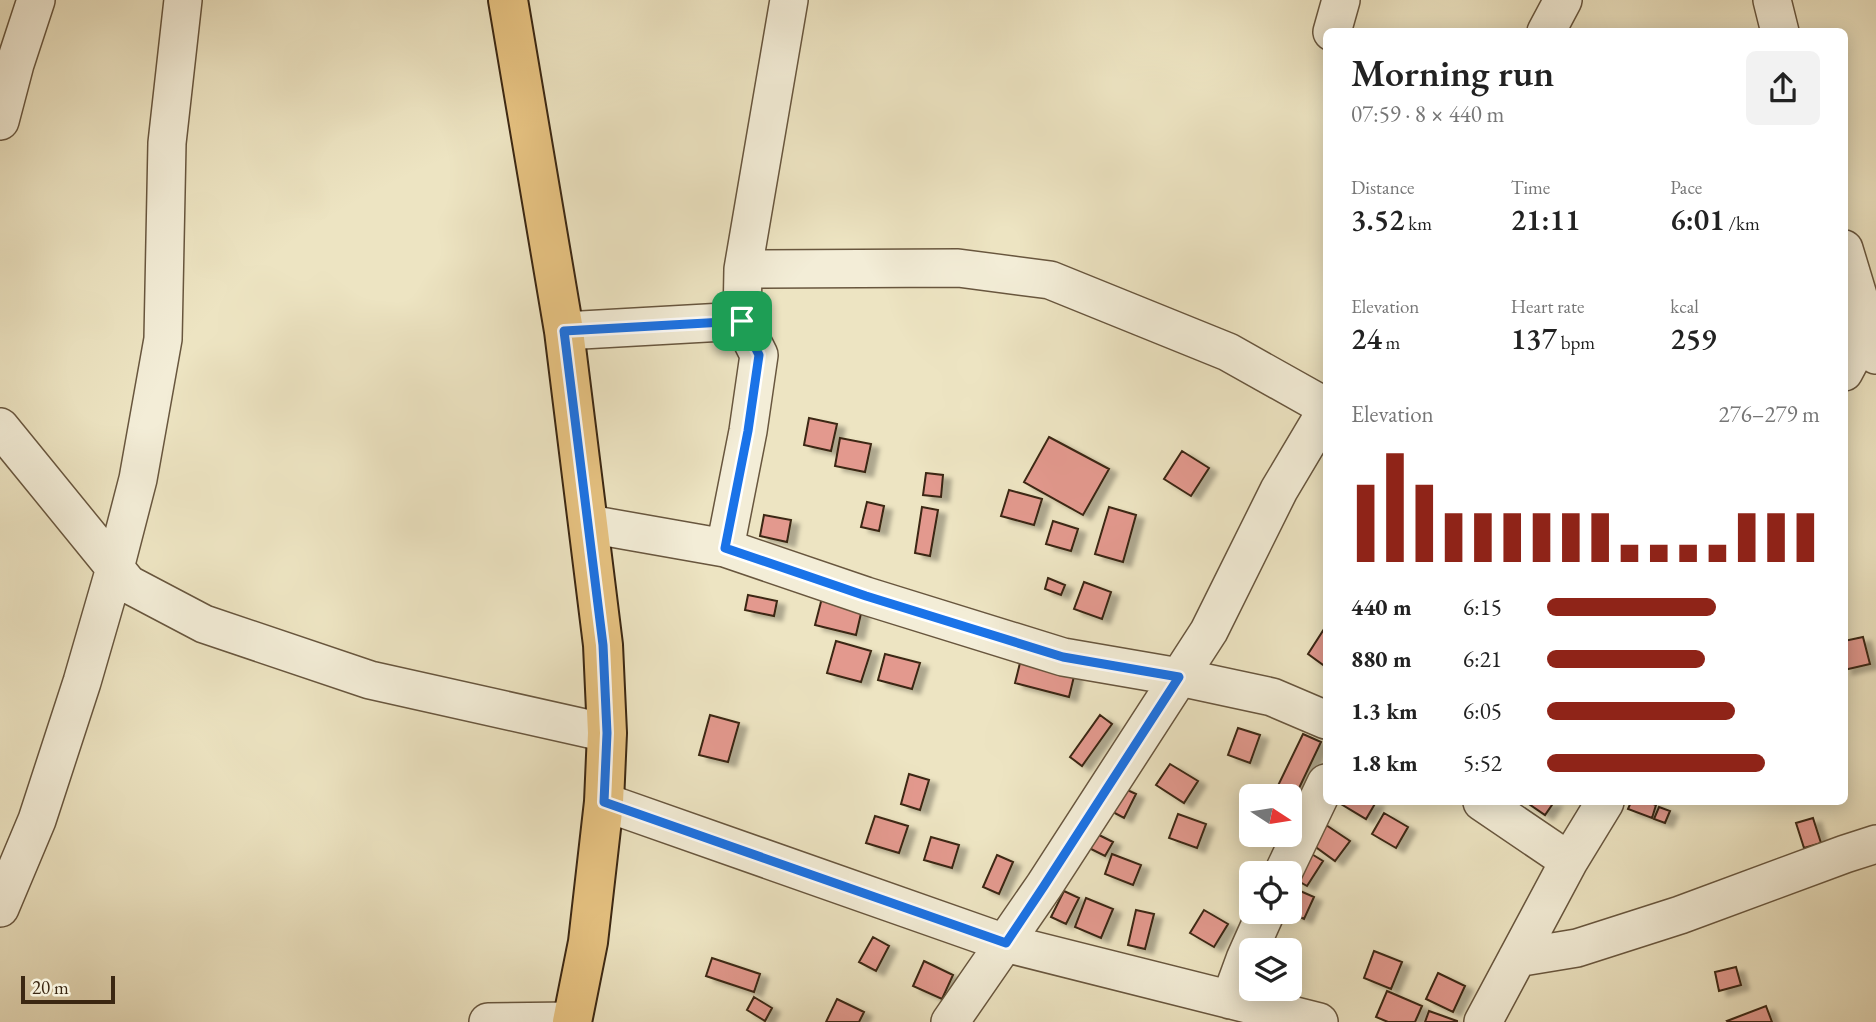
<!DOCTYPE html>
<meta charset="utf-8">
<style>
:root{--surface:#fff;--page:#f2f2f2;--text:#222;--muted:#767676;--accent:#8f2418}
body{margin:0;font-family:"EB Garamond",serif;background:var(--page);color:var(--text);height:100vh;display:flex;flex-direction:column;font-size:26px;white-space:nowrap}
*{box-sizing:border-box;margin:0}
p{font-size:23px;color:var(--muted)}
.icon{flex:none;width:38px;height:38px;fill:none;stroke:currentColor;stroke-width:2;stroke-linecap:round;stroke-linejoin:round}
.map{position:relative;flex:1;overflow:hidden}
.drawer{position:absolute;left:1323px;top:28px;width:525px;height:777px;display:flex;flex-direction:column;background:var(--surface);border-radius:10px;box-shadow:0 4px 18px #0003}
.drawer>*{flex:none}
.needle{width:46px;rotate:102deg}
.controls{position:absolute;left:1239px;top:784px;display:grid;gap:14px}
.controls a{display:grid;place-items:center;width:63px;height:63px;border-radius:10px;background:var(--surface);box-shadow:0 4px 18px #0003;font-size:35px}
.scale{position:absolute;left:21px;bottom:18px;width:94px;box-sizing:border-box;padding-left:7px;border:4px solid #3b2712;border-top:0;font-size:19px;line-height:24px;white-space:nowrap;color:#3b2712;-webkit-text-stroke:5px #f3edd7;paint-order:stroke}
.pin{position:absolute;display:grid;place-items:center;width:60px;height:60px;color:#fff;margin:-30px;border-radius:14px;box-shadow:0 4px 10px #0006}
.round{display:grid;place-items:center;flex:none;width:74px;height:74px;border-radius:10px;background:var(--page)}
.headline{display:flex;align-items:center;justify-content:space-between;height:119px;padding:0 28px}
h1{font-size:38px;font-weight:600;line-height:52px}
.stats{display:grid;grid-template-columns:repeat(3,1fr);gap:10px;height:119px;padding:7px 28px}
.stats div{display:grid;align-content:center}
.stats b{font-size:30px;font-weight:600}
.stats small{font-size:19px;font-weight:400}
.stats p{font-size:19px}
.chart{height:196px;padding:14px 28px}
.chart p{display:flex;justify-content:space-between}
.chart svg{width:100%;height:126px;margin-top:7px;stroke:var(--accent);stroke-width:6}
ul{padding:0 28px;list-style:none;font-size:23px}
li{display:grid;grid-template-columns:112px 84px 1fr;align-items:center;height:52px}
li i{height:18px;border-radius:9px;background:var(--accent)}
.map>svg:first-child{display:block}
</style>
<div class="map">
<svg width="1876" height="1022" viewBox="0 0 1876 1022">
<defs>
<filter id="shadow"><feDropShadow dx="8" dy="4.5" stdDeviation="2" flood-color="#0004"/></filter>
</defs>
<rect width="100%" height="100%" fill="#ede4c2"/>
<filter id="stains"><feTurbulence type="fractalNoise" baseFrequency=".00286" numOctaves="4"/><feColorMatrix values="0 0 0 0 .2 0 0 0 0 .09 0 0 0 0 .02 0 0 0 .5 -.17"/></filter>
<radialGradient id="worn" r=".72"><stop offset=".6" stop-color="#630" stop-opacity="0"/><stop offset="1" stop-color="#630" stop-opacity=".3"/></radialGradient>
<path fill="#e3998e" stroke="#3b2712" stroke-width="2" filter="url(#shadow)" d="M809 418 837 424 831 451 804 445Z
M1049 437 1109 469 1083 515 1024 482Z
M840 438 871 444 865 472 835 466Z
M1182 451 1209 468 1191 496 1164 479Z
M926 473 943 475 941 497 923 495Z
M1009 490 1042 499 1034 525 1001 516Z
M867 502 884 506 879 531 861 527Z
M922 507 938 510 930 556 915 553Z
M1109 507 1136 515 1123 562 1095 554Z
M764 515 791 520 787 542 760 536Z
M1053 521 1078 529 1071 551 1046 544Z
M1048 578 1065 585 1061 595 1045 589Z
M1084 582 1111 592 1102 619 1074 609Z
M823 594 863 605 856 635 815 625Z
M748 595 777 601 774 616 745 610Z
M1326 626V667L1308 654Z
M1863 637 1870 664 1844 670V641Z
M836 641 871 651 861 682 827 673Z
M885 654 920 663 912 689 878 680Z
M1022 655 1076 668 1069 697 1015 683Z
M710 715 739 723 728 762 699 755Z
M1100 715 1112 724 1082 766 1070 757Z
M1238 728 1260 735 1250 763 1228 755Z
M1303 734 1321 742 1290 807V796H1273Z
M1170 764 1198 781 1184 803 1156 785Z
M909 774 929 780 920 810 901 804Z
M1121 787 1136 794 1124 818 1109 810Z
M1343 802H1376L1366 819 1341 804Z
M1526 802H1554L1545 815Z
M1631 802H1648L1656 805 1652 818 1628 809Z
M1659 807 1670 811 1665 823 1654 819Z
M1384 813 1408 827 1396 848 1372 834Z
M1178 814 1206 824 1197 848 1169 838Z
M875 816 908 826 899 853 866 843Z
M1813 818 1821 843 1804 848 1796 823Z
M1320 821 1350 841 1335 861 1306 840Z
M1093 832 1113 842 1105 856 1085 846Z
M931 837 959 845 952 868 924 860Z
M1310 853 1323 861 1307 886 1293 878Z
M1112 854 1141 865 1133 885 1105 874Z
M997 855 1013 862 999 894 983 887Z
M1291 887 1314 897 1304 919 1289 912Z
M1064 891 1079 898 1066 924 1051 917Z
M1086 898 1113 909 1101 938 1075 927Z
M1136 910 1154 914 1145 949 1128 945Z
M1204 910 1228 924 1214 947 1190 933Z
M873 937 889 946 876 971 859 962Z
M1374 951 1402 962 1391 989 1364 978Z
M712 958 760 974 754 992 706 976Z
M924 961 953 975 942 999 913 986Z
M1736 967 1741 985 1719 991 1715 972Z
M1438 973 1465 986 1453 1012 1426 999Z
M1387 991 1422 1006 1415 1022H1388L1376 1017Z
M754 997 772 1008 765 1021 747 1010Z
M837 999 864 1012 859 1022H826Z
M1766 1006 1772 1022H1728L1727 1021Z
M1429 1011 1457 1021V1022H1425Z"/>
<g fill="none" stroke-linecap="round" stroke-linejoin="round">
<defs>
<path id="street" d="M1772 0 1780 32
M1332 32 1341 0
M1546 32 1563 0
M0 121 15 64 36 0
M1844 249 1876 355
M743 269 958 268 1050 280 1228 352 1326 407
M564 331 742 321
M1844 372 1874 315
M0 427 128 584 204 624 370 680 607 733
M589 524 725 548 866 596 1063 657 1179 677 1272 697 1326 720
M725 548 748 431 759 355 742 321 743 269 789 0
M604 802 1005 943 1319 1022
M1482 802 1569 861
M1283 873 1326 783
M0 908 37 820 82 682 115 568 138 479 163 339 167 143 183 0
M1517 958 1577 948 1680 915 1845 854 1876 844
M1230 1000 1245 959 1266 912
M488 1022 572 1021
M950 1022 1044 886 1209 631 1279 490 1326 411
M1483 1022 1569 861 1605 802"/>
<path id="primary" d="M508 0 564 331 603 645 607 733 604 802 588 942 572 1022"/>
</defs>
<use href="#street" stroke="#68563e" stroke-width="40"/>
<use href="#primary" stroke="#3b2712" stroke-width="42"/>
<use href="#street" stroke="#f3edd7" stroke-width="37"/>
<use href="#primary" stroke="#e6c281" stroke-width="38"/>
</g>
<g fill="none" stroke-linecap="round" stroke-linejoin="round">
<defs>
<path id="route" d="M742 321 759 355 748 431 725 548 866 596 1063 657 1179 677 1044 886 1006 943 604 802 607 733 603 645 564 331Z"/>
</defs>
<use href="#route" stroke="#fff" stroke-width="14"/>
<use href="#route" stroke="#1a73e8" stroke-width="9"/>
</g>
<rect width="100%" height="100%" filter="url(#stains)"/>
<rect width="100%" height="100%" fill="url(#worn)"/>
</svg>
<div class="controls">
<a><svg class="needle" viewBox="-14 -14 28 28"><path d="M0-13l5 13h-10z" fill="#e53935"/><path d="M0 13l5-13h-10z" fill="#767676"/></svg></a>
<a><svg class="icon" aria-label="locate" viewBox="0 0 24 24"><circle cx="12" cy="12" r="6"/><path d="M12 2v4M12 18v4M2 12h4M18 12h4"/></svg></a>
<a><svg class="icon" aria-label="layers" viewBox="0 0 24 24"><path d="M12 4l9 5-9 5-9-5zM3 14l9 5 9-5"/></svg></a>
</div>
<div class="scale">20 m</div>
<div class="pin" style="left:742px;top:321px;background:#1e9e55"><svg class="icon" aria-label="arrive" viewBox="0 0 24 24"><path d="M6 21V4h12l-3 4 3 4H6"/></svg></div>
<section class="drawer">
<div class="headline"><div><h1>Morning run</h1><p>07:59 · 8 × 440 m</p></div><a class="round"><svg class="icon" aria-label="share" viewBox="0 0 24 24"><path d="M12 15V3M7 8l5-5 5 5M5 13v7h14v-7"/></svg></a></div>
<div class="stats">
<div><p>Distance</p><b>3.52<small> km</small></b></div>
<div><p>Time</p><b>21:11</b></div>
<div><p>Pace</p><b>6:01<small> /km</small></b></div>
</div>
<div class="stats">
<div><p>Elevation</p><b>24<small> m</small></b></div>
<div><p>Heart rate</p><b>137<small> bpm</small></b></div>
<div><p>kcal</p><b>259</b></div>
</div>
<div class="chart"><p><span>Elevation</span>276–279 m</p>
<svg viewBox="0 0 160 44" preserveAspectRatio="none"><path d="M5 44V17M15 44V6M25 44V17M35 44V27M45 44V27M55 44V27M65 44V27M75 44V27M85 44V27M95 44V38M105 44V38M115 44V38M125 44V38M135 44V27M145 44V27M155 44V27"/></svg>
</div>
<ul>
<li><b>440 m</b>6:15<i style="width:62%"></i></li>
<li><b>880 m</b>6:21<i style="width:58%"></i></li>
<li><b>1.3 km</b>6:05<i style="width:69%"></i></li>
<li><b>1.8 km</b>5:52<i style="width:80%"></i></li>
</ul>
</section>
</div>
